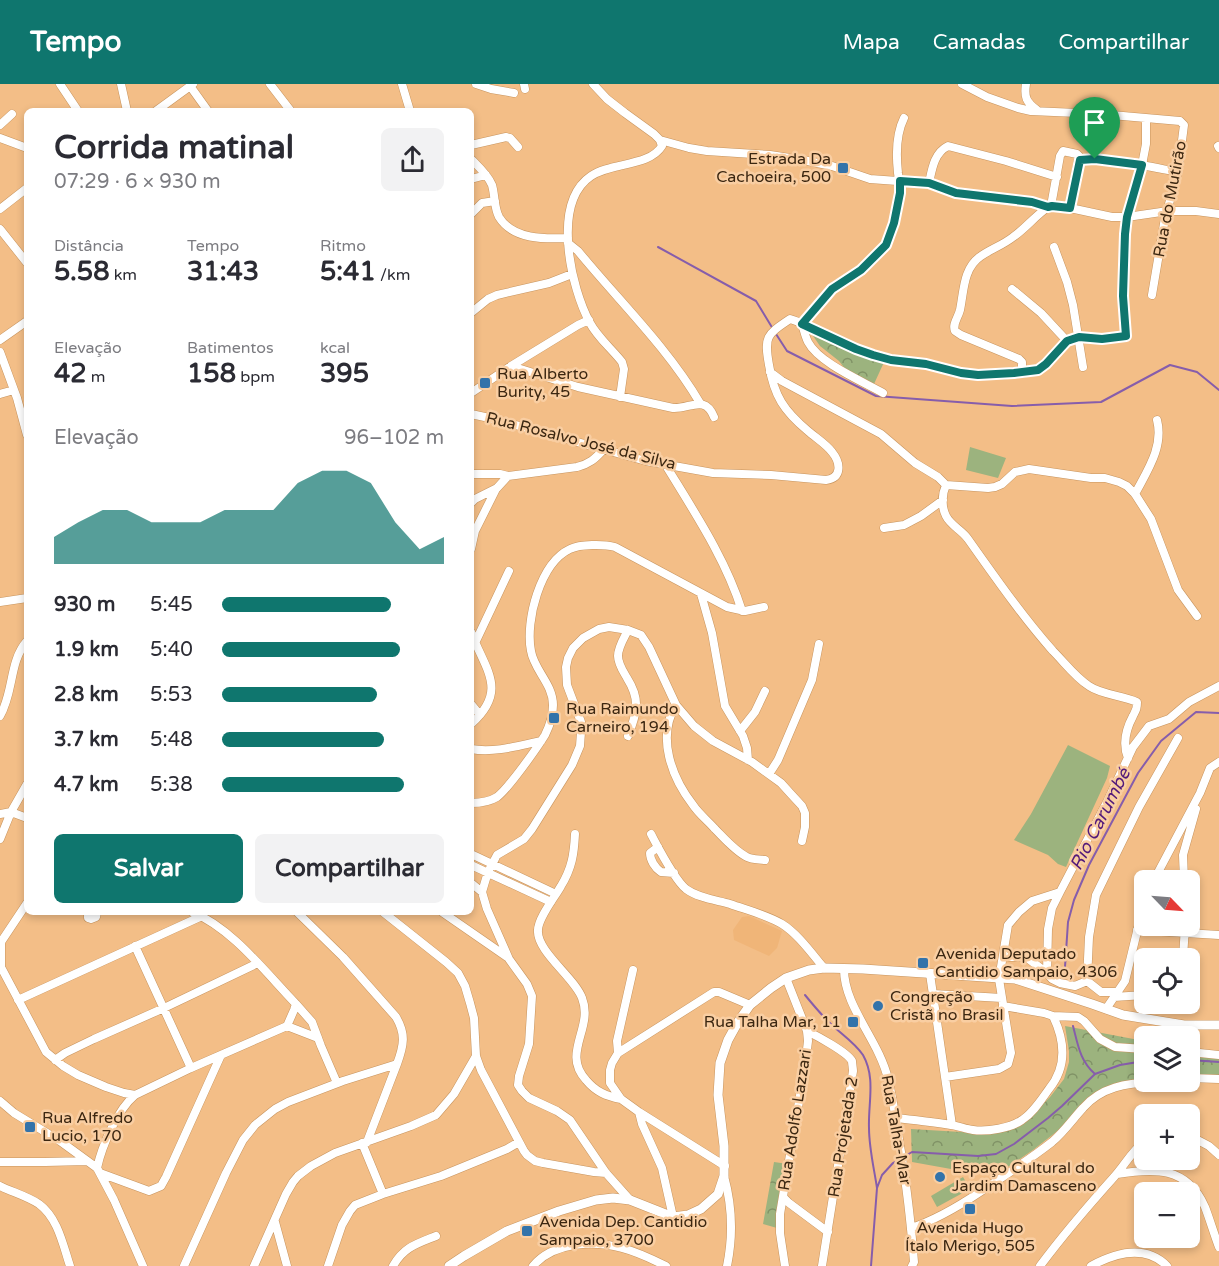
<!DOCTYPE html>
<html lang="pt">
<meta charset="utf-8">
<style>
:root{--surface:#fff;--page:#f2f2f3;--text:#2b2b33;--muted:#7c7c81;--accent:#0f766e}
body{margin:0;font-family:"Varela Round",sans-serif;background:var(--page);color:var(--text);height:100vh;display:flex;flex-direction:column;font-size:22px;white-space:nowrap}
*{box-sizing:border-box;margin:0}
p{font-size:20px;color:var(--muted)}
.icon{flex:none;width:33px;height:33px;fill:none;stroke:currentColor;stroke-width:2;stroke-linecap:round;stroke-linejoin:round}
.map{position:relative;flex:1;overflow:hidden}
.drawer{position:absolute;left:24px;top:24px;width:450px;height:807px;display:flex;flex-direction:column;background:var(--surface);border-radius:9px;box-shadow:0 3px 9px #0003}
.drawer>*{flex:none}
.needle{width:39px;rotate:115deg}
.controls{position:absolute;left:1134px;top:786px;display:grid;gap:12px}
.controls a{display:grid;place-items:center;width:66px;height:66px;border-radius:9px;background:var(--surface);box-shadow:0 3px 9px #0003;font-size:30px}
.pin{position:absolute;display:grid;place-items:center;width:51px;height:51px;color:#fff;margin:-62px -26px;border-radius:50% 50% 50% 0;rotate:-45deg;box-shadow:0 0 6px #0007}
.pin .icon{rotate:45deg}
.round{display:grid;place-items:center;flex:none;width:63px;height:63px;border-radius:9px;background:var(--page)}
.headline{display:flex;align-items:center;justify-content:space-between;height:102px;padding:0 30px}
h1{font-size:33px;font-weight:700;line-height:45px}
.stats{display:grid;grid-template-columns:repeat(3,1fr);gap:9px;height:102px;padding:6px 30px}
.stats div{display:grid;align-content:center}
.stats b{font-size:26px;font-weight:700}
.stats small{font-size:16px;font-weight:400}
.stats p{font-size:16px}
.chart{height:168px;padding:12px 30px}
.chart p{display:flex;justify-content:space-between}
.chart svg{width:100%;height:108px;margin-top:6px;fill:var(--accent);opacity:.7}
.cta{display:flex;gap:12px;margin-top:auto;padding:12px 30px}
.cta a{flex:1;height:69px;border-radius:9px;background:var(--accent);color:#fff;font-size:24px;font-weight:700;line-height:69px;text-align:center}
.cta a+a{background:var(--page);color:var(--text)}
ul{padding:0 30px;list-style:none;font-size:20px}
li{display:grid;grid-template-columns:96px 72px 1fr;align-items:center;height:45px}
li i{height:15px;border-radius:8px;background:var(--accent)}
header{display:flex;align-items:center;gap:36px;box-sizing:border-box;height:84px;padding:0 30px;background:var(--accent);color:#fff}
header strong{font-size:28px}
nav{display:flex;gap:33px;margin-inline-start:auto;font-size:21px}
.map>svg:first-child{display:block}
</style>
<header>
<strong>Tempo</strong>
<nav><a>Mapa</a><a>Camadas</a><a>Compartilhar</a></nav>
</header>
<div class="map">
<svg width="1219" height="1182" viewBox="0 0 1219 1182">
<defs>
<pattern id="forest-crowns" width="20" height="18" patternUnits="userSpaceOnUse" patternTransform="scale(1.5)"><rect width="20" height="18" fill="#9cb37e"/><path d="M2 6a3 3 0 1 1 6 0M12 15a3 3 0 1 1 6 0" fill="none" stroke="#809266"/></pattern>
</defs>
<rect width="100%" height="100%" fill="#f3be87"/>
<path fill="#f0b578" d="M749 832 782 847 777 864 769 872 734 856 733 846 742 833Z"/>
<path fill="#9cb37e" d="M970 363 1006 374 998 394 966 386Z
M1068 661 1110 682 1107 694 1066 783 1058 780 1048 771 1014 756 1031 730Z
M963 1093 970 1105 937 1123 931 1112Z"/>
<path fill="url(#forest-crowns)" d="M809 246 885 276 874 300 846 286 839 277 820 262Z
M1065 942 1144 957V998L1099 1009 1060 1045 1033 1066 999 1089 962 1087 912 1078 911 1045 978 1049H998L1020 1037 1037 1026 1050 1013 1064 995 1069 978V967Z
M1190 966 1219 972V994H1190Z
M774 1078 788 1080 777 1144 763 1140Z"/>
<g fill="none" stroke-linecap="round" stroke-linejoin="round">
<path stroke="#865dab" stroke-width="2" d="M658 163 756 217 773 245
M776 250 787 267 876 312 1012 322 1101 318 1170 281 1197 288 1219 306
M1064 898 1068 838 1074 816 1089 781 1138 689 1161 657 1196 628 1219 629
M805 911C814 922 823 933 833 942 843 951 856 960 863 971 876 994 868 1019 869 1044 869 1064 874 1084 877 1104
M1073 942C1078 961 1080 977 1095 990
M1190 976 1219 978
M871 1182 877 1104 882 1091 893 1079 912 1068 978 1072 996 1070 1014 1060 1048 1034 1062 1022 1095 990 1120 981 1144 977"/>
<defs>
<path id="minor" d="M60 0 78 27
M121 0 127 27
M270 0 290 26
M402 0 410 27
M476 0 491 5 514 9
M524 0 525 5
M593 0 607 15 625 29 654 50 660 56 662 62C649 83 611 78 591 92 551 119 571 204 590 239 598 254 612 265 622 278L624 285 620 313
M962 0 987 13 1018 24 1031 27 1100 30 1180 37 1184 41 1178 88 1165 134 1152 211
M1026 0C1024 13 1026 18 1037 26
M190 2 208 27
M156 27 193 0
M0 41 12 30
M0 54 27 64
M660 56 689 64 707 67 770 71 803 76 832 82 870 95 925 99 956 109 1032 118 1048 123 1051 122 1070 124 1112 133H1127L1168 127H1196L1219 130
M471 61 506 53 510 54 518 63
M1218 62 1219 64
M471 75C478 82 488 91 492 101 495 111 494 124 499 133 513 156 545 155 568 154
M1080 76C1112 74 1146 82 1178 88
M471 95 486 91
M929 99C932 85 934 69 948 62L1006 77 1057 93
M1051 122 1060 72 1063 67 1077 70 1079 72 1070 124
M0 125 27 104
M471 130 482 119 495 117
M0 145 27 179
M568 159 578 167C619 217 667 263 700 319
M1054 163 1067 198 1073 221 1083 283
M1012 205 1041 229 1067 257
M472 228 488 215 497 211 549 199 572 190
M0 256 27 237
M0 268 17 314 27 351
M511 282 578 303 673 324C690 325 705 310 714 333
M770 288 782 297 881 350 915 379 938 393 946 401C942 410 941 422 946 432 951 442 962 446 968 455 995 493 1022 532 1053 567 1065 579 1075 593 1089 602 1102 611 1122 611 1137 618 1137 625 1136 626 1133 632 1126 645 1122 659 1128 674
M1022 288V278L1019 275 961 251 955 247C952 240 958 234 960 226 964 207 963 184 981 172 991 165 1003 161 1013 153 1026 144 1035 132 1048 123
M471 309 511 282 578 241 589 236
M883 309C862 297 819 279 808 258 805 252 804 246 802 240 812 228 821 215 832 204 840 197 851 193 860 187 888 166 895 146 900 112 901 104 899 96 898 89 896 71 896 50 904 34
M0 310 14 306
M471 330 494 335 646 377 713 389 771 391 826 396C842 394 841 379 832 368 826 360 816 354 808 347 784 327 774 312 769 281 764 253 766 251 790 235 813 242 834 255 857 265 878 274 901 277 924 280 938 282 951 287 964 289 984 292 1009 291 1029 288 1049 284 1052 267 1067 257 1078 250 1091 255 1103 254 1111 254 1119 253 1126 252L1123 212 1125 150 1127 133 1142 81 1146 60V34
M665 380C693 426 726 475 742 527
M471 390H500L508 392
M946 401 988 404 995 403 1002 400 1015 388 1029 385 1091 394H1105L1119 398 1127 402 1135 410 1151 435 1178 506 1197 532
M1135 410C1147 387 1164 363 1157 336
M471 419 475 415 497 404 508 392 577 383C589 380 595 375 603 366
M884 444 904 441 921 432 943 416
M471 465 475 447 496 405
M701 510 712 549 725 622 743 652 747 664 748 676
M0 518 27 514
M628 546C624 554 618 563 618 572 618 580 623 587 627 594 641 616 637 629 628 652
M471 548C485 586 509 606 471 640
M475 559 509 487
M471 620 480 631
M676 621C656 653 672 694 693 721 699 730 708 737 715 745 724 754 735 767 747 773 753 776 759 775 765 776
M0 632C14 608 9 577 27 557
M740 647 755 628 765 607
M471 665C494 669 518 662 541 657
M769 690 778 676 812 596 819 560
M471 719C480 719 489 718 497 713 508 705 537 664 545 651 549 643 553 631 553 621 553 600 534 586 531 567 525 537 540 479 570 465 580 460 604 460 615 463L727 523 745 527 764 523
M0 730 11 728 27 734
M575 750C574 770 572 784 561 802 555 813 538 834 538 846 536 867 575 894 582 914 594 944 561 969 586 996 596 1008 606 1012 621 1015
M651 750C659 765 674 795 686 805 698 814 716 816 730 820 747 826 767 831 782 840 798 850 812 870 824 884
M0 755 11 728 27 700
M658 763 650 769C650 776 655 784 661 788L674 789
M471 770 556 810
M471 781 551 818
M1154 796 1200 709 1210 684 1219 678
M1184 796 1183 771 1196 725
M471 799 482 808 487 825 509 875 527 900 532 912 529 960 519 992 518 1001 522 1007 529 1014 557 1027 570 1036 606 1089 630 1116
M482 808 488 788 497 771 524 755 532 745 572 681 580 662 581 648V638L567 601 566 583 568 574 573 564 583 554 599 545 609 543 628 546 641 551 649 563 676 621 694 642 713 657 752 678 781 699 790 709 802 722 805 729V743L802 757
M88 828V834L91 835 96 833 97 828
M383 828 446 878 458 889 465 902 470 919 474 934 476 972 481 986 524 1067 527 1071 535 1077 543 1079 594 1088 606 1089
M442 828 507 873
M1137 846 1219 851
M0 857 1 858 27 819
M1 858V883L46 968 63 982 78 991 106 1003 124 1009 135 1011 191 984 287 942 294 926 296 920C266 889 232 844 192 828
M135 862 191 984
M1003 873H1026L1047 889 1052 895 1060 899 1075 902 1087 897
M1183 874 1185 842
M844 885C844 923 879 956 888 995 894 1019 897 1044 901 1068 907 1104 911 1141 914 1178L912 1182
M1047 889 1048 845 1052 824 1060 808
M930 890 952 1041
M1117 908H1101L1087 897 1089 853 1096 811 1139 723 1178 654
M933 910 1002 914
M1114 913 1144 911
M18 916 202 832
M296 920 312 938 321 962 337 999
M1106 925 1125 897 1144 819
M1053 932 1078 933 1084 937 1100 955 1115 963 1144 965
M287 942 318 954
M807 947C817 952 847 968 852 977 852 979 853 985 853 987L822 1182
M1190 968 1219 971
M618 969 617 957 633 886
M55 976 65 969 94 955 164 924 258 879
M945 993 999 985 1008 980 1011 969 999 895 1008 841 1019 828 1032 817 1060 808 1108 716 1133 663 1149 642 1169 635 1189 618 1219 602
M1190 994 1219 995
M0 1017 14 1029 60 1057 97 1084 114 1116 143 1182
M639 1028 725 1082
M896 1034C914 1036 933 1038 951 1041 958 1042 966 1045 973 1046 987 1048 1011 1044 1022 1036 1033 1029 1041 1016 1049 1005 1067 983 1065 957 1053 932L1044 929 1003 922
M1190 1052 1209 1062 1219 1071
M367 1058 397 980
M362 1059 383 1110
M0 1078H45L87 1077
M97 1084C102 1062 117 1026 135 1011
M100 1089 149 1107 161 1102 166 1093 221 971
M1117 1090C1154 1084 1187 1082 1205 1123 1210 1136 1214 1150 1219 1163
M724 1092C732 1121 733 1153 727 1182
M0 1102C12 1108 27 1112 39 1120 58 1134 63 1161 70 1182
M783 1113 789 1119 828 1148
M673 1133 662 1084 642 1040 639 1028 621 1015 610 999V986L612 979 618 969 714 908H719L750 921
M275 1138 287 1182
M911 1144C936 1136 959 1122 980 1108 1004 1092 1029 1076 1052 1058 1064 1048 1072 1036 1083 1024 1101 1003 1127 999 1153 998
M184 1182 226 1089 243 1056 255 1041 275 1025 288 1018 343 997 397 980C404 961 406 950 396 933L343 873 297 828
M254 1182 286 1110 293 1098 298 1092 311 1082 335 1069 411 1042 436 1031 454 1010 476 972
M328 1182 342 1141 350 1127 355 1121 383 1110 441 1092 507 1065 519 1058
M393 1182C404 1163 416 1160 436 1152
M533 1182C553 1158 593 1156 622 1164 637 1168 652 1175 666 1182
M785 1182 780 1149V1130L805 982 808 957 807 947 786 894
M1040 1182C1063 1151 1088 1122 1114 1093 1125 1081 1131 1068 1144 1058
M1091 1182C1115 1169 1145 1160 1167 1182"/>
<path id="major" d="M449 1182 464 1172 507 1147 559 1127 596 1116 613 1114 630 1116 673 1133 688 1131 701 1125 718 1110 724 1092V1062L718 1011 720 979 728 956 738 938 750 921 771 904 786 894 809 886 824 884 863 885 1015 895 1092 920 1123 931 1184 941H1219"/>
</defs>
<use href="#minor" stroke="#c7945e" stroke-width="9"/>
<use href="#major" stroke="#c7945e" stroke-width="10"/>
<use href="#minor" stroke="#fff" stroke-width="8"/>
<use href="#major" stroke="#fff" stroke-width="9"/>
</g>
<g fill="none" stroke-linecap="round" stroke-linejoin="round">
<defs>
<path id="route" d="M1095 75 1142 81 1127 133 1125 150 1123 212 1126 252 1102 255 1079 253 1067 257 1046 280 1038 286 1014 289 978 291 961 289 926 280 891 276 873 271 856 265 802 240 832 205 861 186 886 161 894 139 900 109V97L929 99 956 109 1032 118 1048 123 1052 122 1070 124 1080 76Z"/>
</defs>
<use href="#route" stroke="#fff" stroke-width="12"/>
<use href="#route" stroke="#0f766e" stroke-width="8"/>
</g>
<g fill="#3373aa" stroke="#f9cea2" stroke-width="2">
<rect x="837" y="78" width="12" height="12" rx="3"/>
<rect x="479" y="293" width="12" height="12" rx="3"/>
<rect x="548" y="628" width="12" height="12" rx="3"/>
<rect x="917" y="873" width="12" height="12" rx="3"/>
<circle cx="878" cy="922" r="6"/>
<rect x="847" y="932" width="12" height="12" rx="3"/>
<rect x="24" y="1037" width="12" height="12" rx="3"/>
<circle cx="940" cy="1093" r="6"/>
<rect x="964" y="1119" width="12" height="12" rx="3"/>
<rect x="521" y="1141" width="12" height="12" rx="3"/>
</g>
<g text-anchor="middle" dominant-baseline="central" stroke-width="5" stroke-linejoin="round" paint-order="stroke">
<g font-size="16" fill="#3c2711" stroke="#f9cea2" text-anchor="start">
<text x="831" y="75" text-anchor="end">Estrada Da<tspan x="831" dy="18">Cachoeira, 500</tspan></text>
<text x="497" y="290">Rua Alberto<tspan x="497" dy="18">Burity, 45</tspan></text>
<text x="566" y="625">Rua Raimundo<tspan x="566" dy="18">Carneiro, 194</tspan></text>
<text x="935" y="870">Avenida Deputado<tspan x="935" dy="18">Cantidio Sampaio, 4306</tspan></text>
<text x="890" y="913">Congreção<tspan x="890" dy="18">Cristã no Brasil</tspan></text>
<text x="841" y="938" text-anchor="end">Rua Talha Mar, 11</text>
<text x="42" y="1034">Rua Alfredo<tspan x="42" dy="18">Lucio, 170</tspan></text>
<text x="952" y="1084">Espaço Cultural do<tspan x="952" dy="18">Jardim Damasceno</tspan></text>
<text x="539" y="1138">Avenida Dep. Cantidio<tspan x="539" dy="18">Sampaio, 3700</tspan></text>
<text x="970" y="1144" text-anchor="middle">Avenida Hugo<tspan x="970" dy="18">Ítalo Merigo, 505</tspan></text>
</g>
<g font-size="16" fill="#3c2711" stroke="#f9cea2">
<text transform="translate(1170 115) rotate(-79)">Rua do Mutirão</text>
<text transform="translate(581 357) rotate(14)">Rua Rosalvo José da Silva</text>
<text transform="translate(795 1036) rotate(-81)">Rua Adolfo Lazzari</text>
<text transform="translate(896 1046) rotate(80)">Rua Talha-Mar</text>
<text transform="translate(843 1053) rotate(-81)">Rua Projetada 2</text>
</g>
<g font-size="18" font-style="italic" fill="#52197a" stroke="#f9cea2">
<text transform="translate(1100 735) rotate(-63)">Rio Carumbé</text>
</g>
</g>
</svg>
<div class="controls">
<a><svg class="needle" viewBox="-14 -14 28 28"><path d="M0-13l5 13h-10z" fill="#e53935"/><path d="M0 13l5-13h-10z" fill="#7c7c81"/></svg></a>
<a><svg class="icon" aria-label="locate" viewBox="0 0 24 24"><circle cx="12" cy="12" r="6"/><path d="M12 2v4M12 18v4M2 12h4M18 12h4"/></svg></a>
<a><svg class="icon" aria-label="layers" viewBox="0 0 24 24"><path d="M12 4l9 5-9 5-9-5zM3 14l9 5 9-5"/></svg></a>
<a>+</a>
<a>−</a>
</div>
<div class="pin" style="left:1095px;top:75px;background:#1e9e55"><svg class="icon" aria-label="arrive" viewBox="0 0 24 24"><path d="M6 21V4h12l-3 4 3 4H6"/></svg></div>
<section class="drawer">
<div class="headline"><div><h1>Corrida matinal</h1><p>07:29 · 6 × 930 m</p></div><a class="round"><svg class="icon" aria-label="share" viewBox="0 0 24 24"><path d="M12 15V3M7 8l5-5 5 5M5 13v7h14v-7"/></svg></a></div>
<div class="stats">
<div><p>Distância</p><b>5.58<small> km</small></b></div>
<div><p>Tempo</p><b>31:43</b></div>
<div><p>Ritmo</p><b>5:41<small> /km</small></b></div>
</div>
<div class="stats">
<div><p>Elevação</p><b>42<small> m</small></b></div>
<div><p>Batimentos</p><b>158<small> bpm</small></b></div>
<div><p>kcal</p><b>395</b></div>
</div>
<div class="chart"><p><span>Elevação</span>96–102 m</p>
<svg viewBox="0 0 160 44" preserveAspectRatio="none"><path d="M0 44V33L10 27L20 22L30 22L40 27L50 27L60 27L70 22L80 22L90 22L100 11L110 6L120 6L130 11L140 27L150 38L160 33V44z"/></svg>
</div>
<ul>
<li><b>930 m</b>5:45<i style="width:76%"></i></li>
<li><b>1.9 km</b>5:40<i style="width:80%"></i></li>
<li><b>2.8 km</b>5:53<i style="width:70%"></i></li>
<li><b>3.7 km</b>5:48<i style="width:73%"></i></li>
<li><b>4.7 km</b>5:38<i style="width:82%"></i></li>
</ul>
<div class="cta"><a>Salvar</a><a>Compartilhar</a></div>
</section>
</div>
